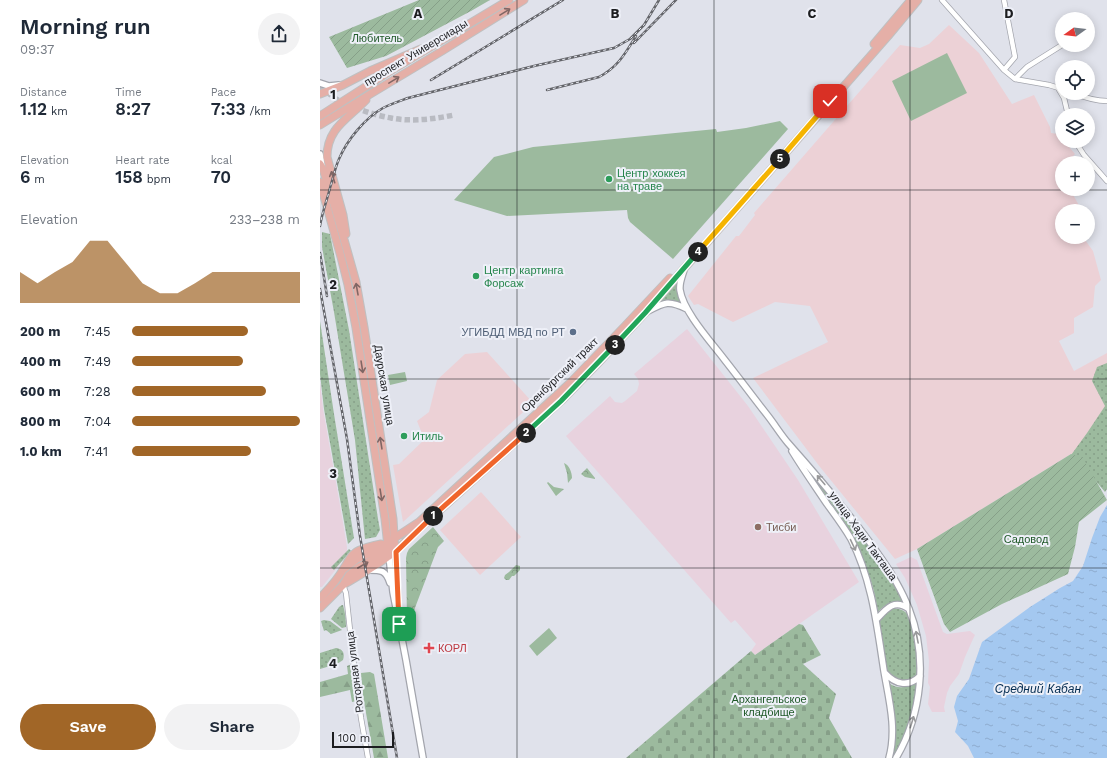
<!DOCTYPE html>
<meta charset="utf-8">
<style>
:root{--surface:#fff;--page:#f2f2f3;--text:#1f2937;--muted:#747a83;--accent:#a16627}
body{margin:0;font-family:"Work Sans",sans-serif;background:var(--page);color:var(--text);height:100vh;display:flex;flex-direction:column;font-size:15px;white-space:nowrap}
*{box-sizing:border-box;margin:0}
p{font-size:13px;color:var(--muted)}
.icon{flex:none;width:22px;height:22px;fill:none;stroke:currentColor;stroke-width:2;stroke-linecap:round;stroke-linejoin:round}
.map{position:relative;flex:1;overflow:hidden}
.side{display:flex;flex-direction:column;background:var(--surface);width:320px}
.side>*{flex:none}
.needle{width:26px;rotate:255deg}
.buttons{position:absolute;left:735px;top:12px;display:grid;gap:8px}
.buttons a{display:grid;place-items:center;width:40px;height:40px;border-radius:50%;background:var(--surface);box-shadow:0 2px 10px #0003;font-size:20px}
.scale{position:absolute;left:12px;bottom:10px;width:62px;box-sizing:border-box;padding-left:4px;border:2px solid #1c1d20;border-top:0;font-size:11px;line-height:14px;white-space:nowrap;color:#1c1d20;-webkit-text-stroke:3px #eef0f8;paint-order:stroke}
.pin{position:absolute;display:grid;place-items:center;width:34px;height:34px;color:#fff;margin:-17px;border-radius:8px;box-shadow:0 2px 6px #0006}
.km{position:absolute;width:20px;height:20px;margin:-10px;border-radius:50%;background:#222;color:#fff;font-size:11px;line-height:20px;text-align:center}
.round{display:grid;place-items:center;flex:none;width:42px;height:42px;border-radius:21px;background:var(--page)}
.headline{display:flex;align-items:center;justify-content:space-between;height:68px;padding:0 20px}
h1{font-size:22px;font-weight:600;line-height:30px}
.figures{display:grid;grid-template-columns:repeat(3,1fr);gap:6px;height:68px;padding:4px 20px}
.figures div{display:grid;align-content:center}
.figures b{font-size:17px;font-weight:600}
.figures small{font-size:11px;font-weight:400}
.figures p{font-size:11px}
.chart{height:112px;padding:8px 20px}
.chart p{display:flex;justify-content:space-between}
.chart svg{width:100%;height:72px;margin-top:4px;fill:var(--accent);opacity:.7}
.button{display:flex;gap:8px;margin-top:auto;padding:8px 20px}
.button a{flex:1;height:46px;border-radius:24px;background:var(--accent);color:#fff;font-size:16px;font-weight:600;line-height:46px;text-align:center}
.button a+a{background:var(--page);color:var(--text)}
ul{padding:0 20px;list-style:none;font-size:13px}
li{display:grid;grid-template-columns:64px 48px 1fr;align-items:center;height:30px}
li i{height:10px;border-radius:5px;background:var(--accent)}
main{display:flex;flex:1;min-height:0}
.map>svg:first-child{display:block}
</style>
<main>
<section class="side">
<div class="headline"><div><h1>Morning run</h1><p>09:37</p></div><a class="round"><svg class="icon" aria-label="share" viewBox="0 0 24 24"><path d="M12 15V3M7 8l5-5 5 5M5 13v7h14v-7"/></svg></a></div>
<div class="figures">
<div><p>Distance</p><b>1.12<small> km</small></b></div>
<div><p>Time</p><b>8:27</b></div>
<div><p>Pace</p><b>7:33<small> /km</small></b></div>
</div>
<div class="figures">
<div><p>Elevation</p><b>6<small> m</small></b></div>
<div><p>Heart rate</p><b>158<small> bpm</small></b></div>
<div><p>kcal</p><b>70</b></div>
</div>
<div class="chart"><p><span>Elevation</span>233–238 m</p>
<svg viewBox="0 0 160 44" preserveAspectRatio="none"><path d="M0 44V25L10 32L20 25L30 19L40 6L50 6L60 19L70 32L80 38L90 38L100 32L110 25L120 25L130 25L140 25L150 25L160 25V44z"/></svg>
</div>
<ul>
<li><b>200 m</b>7:45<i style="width:69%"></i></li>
<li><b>400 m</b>7:49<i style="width:66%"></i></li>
<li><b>600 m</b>7:28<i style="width:80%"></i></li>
<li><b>800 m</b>7:04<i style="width:100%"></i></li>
<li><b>1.0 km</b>7:41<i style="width:71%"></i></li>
</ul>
<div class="button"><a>Save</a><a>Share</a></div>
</section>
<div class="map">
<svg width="787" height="758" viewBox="0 0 787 758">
<defs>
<pattern id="grass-dots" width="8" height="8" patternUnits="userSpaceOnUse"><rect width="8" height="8" fill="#9cba9e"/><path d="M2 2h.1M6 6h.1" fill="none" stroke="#869f88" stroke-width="1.8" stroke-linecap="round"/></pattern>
<pattern id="forest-firs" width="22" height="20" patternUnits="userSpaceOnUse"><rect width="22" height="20" fill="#9cba9e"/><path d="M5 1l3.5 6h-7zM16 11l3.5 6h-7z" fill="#869f88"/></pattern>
<pattern id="cemetery-stones" width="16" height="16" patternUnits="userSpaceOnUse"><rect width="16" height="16" fill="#9cba9e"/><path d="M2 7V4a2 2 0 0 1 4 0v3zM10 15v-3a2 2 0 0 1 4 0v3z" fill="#869f88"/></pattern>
<pattern id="park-crowns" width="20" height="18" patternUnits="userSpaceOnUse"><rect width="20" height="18" fill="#9cba9e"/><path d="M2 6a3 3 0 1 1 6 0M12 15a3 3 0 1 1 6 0" fill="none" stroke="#869f88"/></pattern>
<pattern id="garden-furrows" width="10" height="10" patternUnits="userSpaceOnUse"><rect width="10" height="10" fill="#9cba9e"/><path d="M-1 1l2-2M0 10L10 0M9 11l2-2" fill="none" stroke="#869f88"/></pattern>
<pattern id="water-ripples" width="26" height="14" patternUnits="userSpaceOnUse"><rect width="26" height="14" fill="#a4c8f0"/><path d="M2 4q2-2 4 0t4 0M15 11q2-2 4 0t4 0" fill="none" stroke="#8dabce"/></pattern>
</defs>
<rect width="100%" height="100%" fill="#e0e2eb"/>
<path fill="#e8d2de" d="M367 329 428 406 478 480 539 582 435 655 431 651 436 644 415 620 411 623 246 436 290 396 295 402 302 403 305 401 317 391 319 384 318 379 314 374Z
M0 382 3 409 21 511 27 547V555L6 582 2 587H0Z
M591 557 597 560 623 632 627 634 650 631 655 635 653 639 645 657 639 674 630 686 627 693 624 707 625 712H612L608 704 610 687 608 683 609 661 606 636 597 605 585 578 576 564Z"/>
<path fill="#ecd1d6" d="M629 25 659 53 692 104 714 95 730 127 731 133 738 134 742 138V141H744L755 154 747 163H742V169L740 171 742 175V189H750L762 211H742V237H763L773 251 781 280 775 286 773 307 754 318V333L739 341 754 371 787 353V406L763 458 751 454 597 549 575 559 500 467 433 378 508 342 490 306 455 302 413 322 378 304 374 305 368 296 416 236H419L435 215 434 213 580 45 600 48 609 44Z
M167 352 213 403 83 522 73 465 79 464 106 438 103 436 97 421 109 412 117 380 145 354Z
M161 492 201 537 160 575 120 530Z"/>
<path fill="url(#grass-dots)" d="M2 232 10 234 29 330 58 519 60 530 56 537 45 539 35 440 14 312 2 247Z
M358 280C356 291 359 296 364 306 351 299 349 299 335 306Z
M0 321 14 414 34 538 28 544 4 409 0 374Z
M787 363V489L785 492 763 466 746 462 767 433 785 406 772 381 777 367Z
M474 452C494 476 513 500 532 524 551 549 573 574 584 604 575 598 564 605 558 612 556 601 554 589 550 578 535 531 503 492 474 452Z
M29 549 31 551 14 570 11 567Z
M22 605H23C25 612 26 619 26 627L22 628 11 619 19 607Z
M574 608C579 609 585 610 588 615 593 625 599 662 597 674L590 680 582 682 567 674 559 623C560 616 567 609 574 608Z
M4 620 10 621 22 630 11 634 6 630 4 631 1 621Z
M16 648C23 649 25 653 23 660L17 664 0 669V653Z
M597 681 594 706 586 734 574 758H572L575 732V722L569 683C578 690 588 688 597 681Z"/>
<path fill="url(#forest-firs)" d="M32 664 37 701 32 702 30 690 0 697V682L28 674 27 666Z
M50 672 54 674 68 758H54L43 696 41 673Z"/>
<path fill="url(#cemetery-stones)" d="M479 624 483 625 501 655 483 664 516 694 509 718 532 758H306L431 651 435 655Z"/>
<path fill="url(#park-crowns)" d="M244 463C249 465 252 472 252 478L248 483 247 473Z
M267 468 275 478V479L265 477 261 474Z
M228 482 234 487 244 489 236 496 227 483Z
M113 527 124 541 118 547 90 621H87L86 558 87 553 89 549Z
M196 565 200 566V570L194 576H192L189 580H186L184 578 185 575 189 572Z"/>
<path fill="url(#garden-furrows)" d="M99 0H170L151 11 66 56 27 68 9 37Z
M751 454 763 458 787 500 759 522 755 547 748 574 682 604 630 632 624 624 597 549Z"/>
<path fill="#9cba9e" d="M627 53 647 93 591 121 572 81Z
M460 121 468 129 353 259 310 222 308 218 307 210 187 216 134 200 174 157 213 147 396 129 397 132 426 128Z
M85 372 87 381 70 385 68 375Z
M229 628 237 638 217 656 209 646Z"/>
<path fill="url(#water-ripples)" d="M787 505V758H654L648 746 635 732 637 725 638 721 634 707 637 696 649 679 662 642 710 607 740 588 753 581 763 566 772 538 780 517Z"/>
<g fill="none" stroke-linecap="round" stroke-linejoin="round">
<path stroke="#b9bbc2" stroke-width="5.5" stroke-dasharray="5.5 3" stroke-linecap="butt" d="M0 87 16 99 25 104
M35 108C47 112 59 116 71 118 92 122 114 119 134 115"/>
<defs>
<path id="minor" d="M622 0 684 70 695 79 729 85 742 89
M684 70 695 57 684 0
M695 79 707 67 742 45
M738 88 744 98 748 115
M753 93C763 97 775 101 787 101
M755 141 764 155 787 181
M23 585 26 593 33 658 41 718 48 758"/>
<path id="tertiary" d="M0 83 9 86 19 85
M0 154 2 167
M364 270C362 277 359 283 360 290 363 311 391 342 404 359 419 378 433 397 448 416 455 425 461 435 468 443 499 478 529 513 556 551 569 569 581 588 589 609 608 657 602 714 576 758
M328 311C345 302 349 300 367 309
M472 451C483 469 495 486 507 504 515 515 524 527 531 539 552 580 557 626 564 671 569 700 577 729 569 758
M75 552 78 602
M69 556 73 592 86 660 103 758
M49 570C61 570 66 570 70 583
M556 620C566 609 574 598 589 609
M565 673C575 684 588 688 600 676"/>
<path id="primary" d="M554 44 591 0
M0 94 23 85 50 71 101 49
M0 116 67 73 189 0
M0 125 52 93 122 51 204 0
M0 164 3 169 16 211 36 282 44 327 73 519 75 552
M0 182 21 257 28 285 36 328 65 519 69 556
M26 234 23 215 7 157C7 128 28 119 46 100
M24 569 37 559 55 551 99 522 252 381 304 327 350 278
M23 585C40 575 58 565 74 552 80 548 85 542 90 537L241 401 278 363 325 313 568 36 598 0
M0 598C9 589 18 579 24 568 28 563 29 557 35 553 39 549 55 545 61 544
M0 608 23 585 29 575 39 567 52 560 70 548"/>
</defs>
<use href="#minor" stroke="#a3a5ad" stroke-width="6"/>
<use href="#tertiary" stroke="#a3a5ad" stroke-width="8"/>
<use href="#primary" stroke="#bfc0c1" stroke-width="9"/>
<use href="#minor" stroke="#fff" stroke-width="4.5"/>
<use href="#tertiary" stroke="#fff" stroke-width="5.5"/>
<use href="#primary" stroke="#e5afa7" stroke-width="7"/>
<defs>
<path id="rail" d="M314 43 356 0
M111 80 243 0
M227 90 279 77C298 67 305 54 316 36
M0 226C2 213 7 200 10 188 13 178 15 168 19 159 27 140 45 118 63 108 71 104 80 101 88 98L214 66 294 48 310 39 324 25 339 0
M0 253 7 296
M0 289 27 439 40 536 77 758"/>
</defs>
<use href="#rail" stroke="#636469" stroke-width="2.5"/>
<use href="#rail" stroke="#eef0f8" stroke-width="1" stroke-dasharray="3" stroke-linecap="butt"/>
</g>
<defs><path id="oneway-shaft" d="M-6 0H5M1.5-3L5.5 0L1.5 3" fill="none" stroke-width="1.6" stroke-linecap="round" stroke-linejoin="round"/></defs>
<g stroke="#806664">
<use href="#oneway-shaft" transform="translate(185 12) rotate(-32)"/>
<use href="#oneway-shaft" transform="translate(74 80) rotate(-31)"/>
<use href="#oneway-shaft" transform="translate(13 177) rotate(-107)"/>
<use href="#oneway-shaft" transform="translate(37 289) rotate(-100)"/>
<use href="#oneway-shaft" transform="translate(42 367) rotate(81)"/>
<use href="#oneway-shaft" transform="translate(61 443) rotate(-99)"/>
<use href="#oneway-shaft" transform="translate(61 495) rotate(81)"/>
<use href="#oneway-shaft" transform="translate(43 565) rotate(-30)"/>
</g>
<g stroke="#99999b">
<use href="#oneway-shaft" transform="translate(501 480) rotate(-130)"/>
<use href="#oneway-shaft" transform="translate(533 545) rotate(65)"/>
<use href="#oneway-shaft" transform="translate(597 637) rotate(-101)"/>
<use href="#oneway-shaft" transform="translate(592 722) rotate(-73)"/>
</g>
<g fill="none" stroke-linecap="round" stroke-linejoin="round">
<defs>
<path id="split-1" d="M79 624 76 552 113 516"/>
<path id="split-2" d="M113 516 206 433"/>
<path id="split-3" d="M206 433 241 401 295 345"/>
<path id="split-4" d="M295 345 325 313 378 252"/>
<path id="split-5" d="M378 252 460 159"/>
<path id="split-6" d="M460 159 510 101"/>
</defs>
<use href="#split-1" stroke="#fff" stroke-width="8"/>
<use href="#split-2" stroke="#fff" stroke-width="8"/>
<use href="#split-3" stroke="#fff" stroke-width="8"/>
<use href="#split-4" stroke="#fff" stroke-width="8"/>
<use href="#split-5" stroke="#fff" stroke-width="8"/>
<use href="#split-6" stroke="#fff" stroke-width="8"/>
<use href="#split-1" stroke="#f0652b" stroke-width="5"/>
<use href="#split-2" stroke="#f0652b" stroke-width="5"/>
<use href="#split-3" stroke="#22a559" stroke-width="5"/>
<use href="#split-4" stroke="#22a559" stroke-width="5"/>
<use href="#split-5" stroke="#f5b400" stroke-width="5"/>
<use href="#split-6" stroke="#f5b400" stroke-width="5"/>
</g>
<path fill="none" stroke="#1c1d20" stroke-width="1" stroke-opacity="0.55" d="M197 0V758M394 0V758M590 0V758M0 190H787M0 379H787M0 568H787"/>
<g fill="#2e9e5b" stroke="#eef0f8" stroke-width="1.5">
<circle cx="289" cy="179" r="4"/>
<circle cx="156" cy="276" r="4"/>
<circle cx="84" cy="436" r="4"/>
</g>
<circle fill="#5c6f8a" stroke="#eef0f8" stroke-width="1.5" cx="253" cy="332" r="4"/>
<circle fill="#8d6e63" stroke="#eef0f8" stroke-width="1.5" cx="438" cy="527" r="4"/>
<path fill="#e0444e" stroke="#eef0f8" stroke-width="1.5" d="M107 642h4v4h4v4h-4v4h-4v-4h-4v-4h4z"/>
<g text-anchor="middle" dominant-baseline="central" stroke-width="4" stroke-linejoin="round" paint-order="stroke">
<g font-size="11" fill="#205929" stroke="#eef0f8">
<text x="57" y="38">Любитель</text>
<text x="706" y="539">Садовод</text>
<text x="449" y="699">Архангельское<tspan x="449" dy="13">кладбище</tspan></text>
</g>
<g font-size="11" fill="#1c1d20" stroke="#eef0f8">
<text transform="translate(96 53) rotate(-31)">проспект Универсиады</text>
<text transform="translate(240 375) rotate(-44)">Оренбургский тракт</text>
<text transform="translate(64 385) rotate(81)">Даурская улица</text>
<text transform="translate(543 536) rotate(54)">улица Хади Такташа</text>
<text transform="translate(35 672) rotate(-97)">Роторная улица</text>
</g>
<g font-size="11" fill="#27864d" stroke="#eef0f8" text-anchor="start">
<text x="297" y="173">Центр хоккея<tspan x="297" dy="13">на траве</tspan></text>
<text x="164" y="270">Центр картинга<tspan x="164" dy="13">Форсаж</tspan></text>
<text x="92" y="436">Итиль</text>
</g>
<g font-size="11" fill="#4e5e75" stroke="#eef0f8" text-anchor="end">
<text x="245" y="332">УГИБДД МВД по РТ</text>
</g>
<g font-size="11" fill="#785e54" stroke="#eef0f8" text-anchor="start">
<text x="446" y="527">Тисби</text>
</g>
<g font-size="11" fill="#be3a42" stroke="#eef0f8" text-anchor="start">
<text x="118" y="648">КОРЛ</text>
</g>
<g font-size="12" font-style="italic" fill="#042c51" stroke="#eef0f8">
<text x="718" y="689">Средний Кабан</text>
</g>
</g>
<g font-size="13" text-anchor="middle" font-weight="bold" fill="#1c1d20" stroke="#eef0f8" stroke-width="4" stroke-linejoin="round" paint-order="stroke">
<text x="98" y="18">A</text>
<text x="295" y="18">B</text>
<text x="492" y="18">C</text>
<text x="689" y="18">D</text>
<text x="13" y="99">1</text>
<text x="13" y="289">2</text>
<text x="13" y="478">3</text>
<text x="13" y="668">4</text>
</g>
</svg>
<div class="buttons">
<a><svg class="needle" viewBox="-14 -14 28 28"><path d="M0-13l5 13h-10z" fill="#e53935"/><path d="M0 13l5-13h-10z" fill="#747a83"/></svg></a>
<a><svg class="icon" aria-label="locate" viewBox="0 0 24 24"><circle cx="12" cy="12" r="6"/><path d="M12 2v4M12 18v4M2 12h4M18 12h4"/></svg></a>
<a><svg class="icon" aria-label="layers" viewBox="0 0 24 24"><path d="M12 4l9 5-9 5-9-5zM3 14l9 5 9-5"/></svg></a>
<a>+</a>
<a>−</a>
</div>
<div class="scale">100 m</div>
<div class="pin" style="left:79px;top:624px;background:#1e9e55"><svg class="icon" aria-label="arrive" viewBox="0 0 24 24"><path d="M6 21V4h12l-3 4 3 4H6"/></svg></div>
<div class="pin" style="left:510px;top:101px;background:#d93025"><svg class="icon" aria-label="check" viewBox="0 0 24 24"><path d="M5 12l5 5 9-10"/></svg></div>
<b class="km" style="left:113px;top:516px">1</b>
<b class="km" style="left:206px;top:433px">2</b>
<b class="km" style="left:295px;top:345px">3</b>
<b class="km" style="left:378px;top:252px">4</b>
<b class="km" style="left:460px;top:159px">5</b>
</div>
</main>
